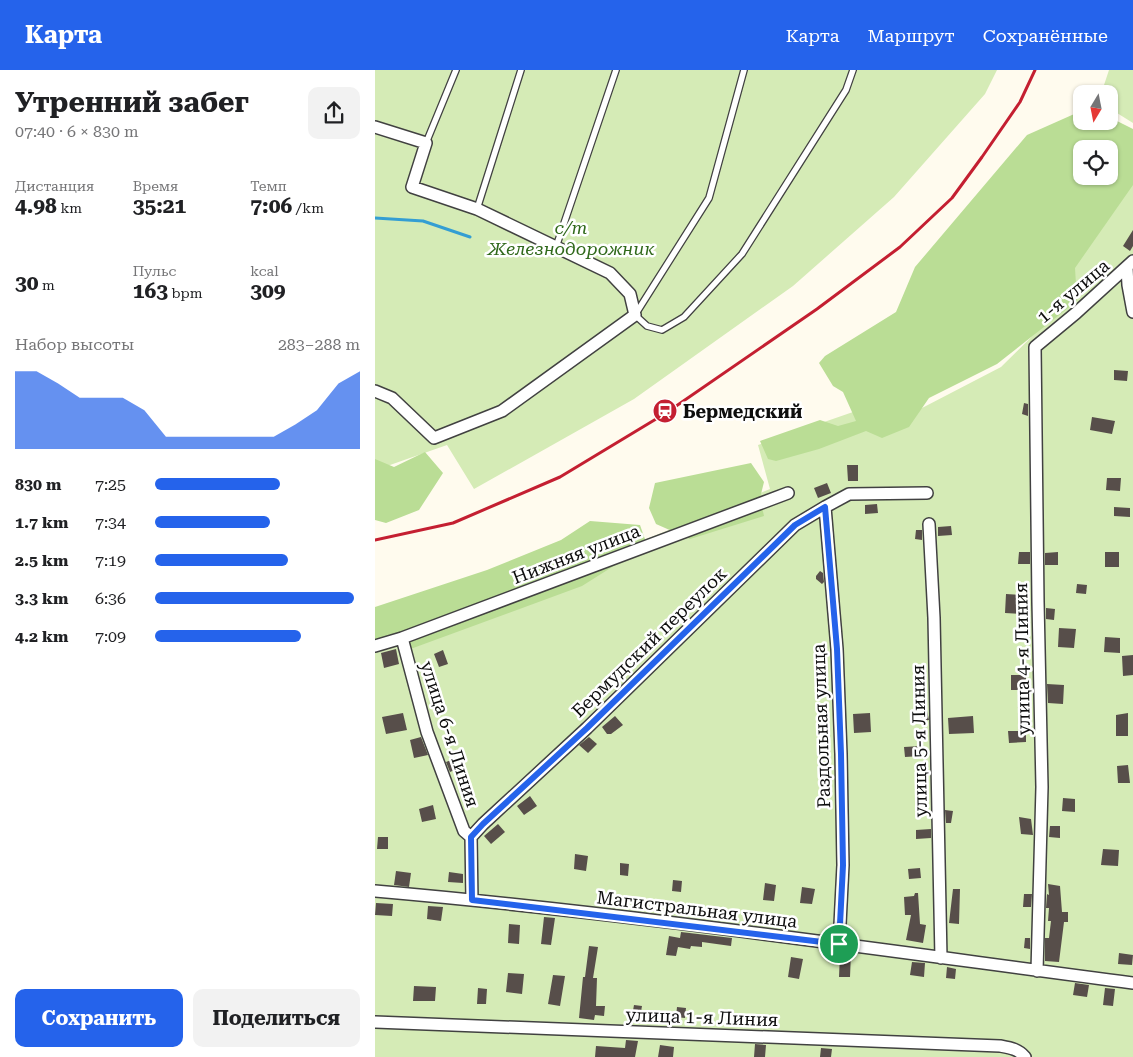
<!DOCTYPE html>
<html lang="ru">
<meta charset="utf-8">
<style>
:root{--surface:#fff;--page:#f2f2f2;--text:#202124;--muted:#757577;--accent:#2563eb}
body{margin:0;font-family:"Roboto Serif",serif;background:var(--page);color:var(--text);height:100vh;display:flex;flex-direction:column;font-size:19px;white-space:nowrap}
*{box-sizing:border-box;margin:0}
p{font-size:16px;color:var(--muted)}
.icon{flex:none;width:28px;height:28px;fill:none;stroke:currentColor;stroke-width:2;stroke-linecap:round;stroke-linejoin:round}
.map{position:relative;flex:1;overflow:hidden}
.sheet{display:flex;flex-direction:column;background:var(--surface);width:375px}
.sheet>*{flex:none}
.needle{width:32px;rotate:190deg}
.fabs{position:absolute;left:698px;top:15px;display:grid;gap:10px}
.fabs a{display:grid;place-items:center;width:45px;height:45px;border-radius:10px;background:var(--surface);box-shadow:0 1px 4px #0004;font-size:25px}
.pin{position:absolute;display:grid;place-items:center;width:42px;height:42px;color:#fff;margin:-21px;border:2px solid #fff;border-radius:50%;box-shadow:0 1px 5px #0007}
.round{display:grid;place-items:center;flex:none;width:52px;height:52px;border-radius:10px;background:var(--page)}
.overview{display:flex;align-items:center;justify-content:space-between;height:85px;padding:0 15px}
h1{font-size:28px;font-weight:700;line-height:38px}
.stats{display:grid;grid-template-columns:repeat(3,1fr);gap:8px;height:85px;padding:5px 15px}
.stats div{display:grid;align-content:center}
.stats b{font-size:21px;font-weight:700}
.stats small{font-size:14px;font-weight:400}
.stats p{font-size:14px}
.chart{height:140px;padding:10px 15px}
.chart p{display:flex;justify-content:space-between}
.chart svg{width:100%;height:90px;margin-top:5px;fill:var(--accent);opacity:.7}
.button{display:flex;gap:10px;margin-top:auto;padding:10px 15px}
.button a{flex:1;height:58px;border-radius:10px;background:var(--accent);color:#fff;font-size:20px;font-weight:700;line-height:58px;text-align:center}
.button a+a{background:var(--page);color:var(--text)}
ul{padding:0 15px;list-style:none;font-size:16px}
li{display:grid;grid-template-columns:80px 60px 1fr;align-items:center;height:38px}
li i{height:12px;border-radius:6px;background:var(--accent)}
header{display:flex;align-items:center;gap:30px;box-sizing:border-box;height:70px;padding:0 25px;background:var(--accent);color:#fff}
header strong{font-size:24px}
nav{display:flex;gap:28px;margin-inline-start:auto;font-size:18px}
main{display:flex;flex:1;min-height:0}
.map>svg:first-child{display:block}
</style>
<header>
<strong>Карта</strong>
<nav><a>Карта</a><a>Маршрут</a><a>Сохранённые</a></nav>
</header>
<main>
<section class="sheet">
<div class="overview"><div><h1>Утренний забег</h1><p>07:40 · 6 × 830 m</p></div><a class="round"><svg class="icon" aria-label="share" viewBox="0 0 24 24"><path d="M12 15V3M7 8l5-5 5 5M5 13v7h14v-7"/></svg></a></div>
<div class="stats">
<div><p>Дистанция</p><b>4.98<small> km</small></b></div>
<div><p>Время</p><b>35:21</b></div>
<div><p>Темп</p><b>7:06<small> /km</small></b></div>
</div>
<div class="stats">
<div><b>30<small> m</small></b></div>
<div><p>Пульс</p><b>163<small> bpm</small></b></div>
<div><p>kcal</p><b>309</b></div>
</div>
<div class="chart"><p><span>Набор высоты</span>283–288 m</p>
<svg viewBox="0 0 160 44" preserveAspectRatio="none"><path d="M0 44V6L10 6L20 12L30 19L40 19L50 19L60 25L70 38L80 38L90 38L100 38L110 38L120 38L130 32L140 25L150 12L160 6V44z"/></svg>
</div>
<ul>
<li><b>830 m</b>7:25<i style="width:61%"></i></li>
<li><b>1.7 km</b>7:34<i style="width:56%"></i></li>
<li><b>2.5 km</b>7:19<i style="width:65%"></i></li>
<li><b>3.3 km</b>6:36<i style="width:97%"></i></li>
<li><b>4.2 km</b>7:09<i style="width:71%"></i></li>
</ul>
<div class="button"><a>Сохранить</a><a>Поделиться</a></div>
</section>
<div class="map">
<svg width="758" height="987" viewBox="0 0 758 987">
<rect width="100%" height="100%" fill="#fffbee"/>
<path fill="#d5ebb6" d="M0 0H622L610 24 519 127 418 216 259 329 99 419 72 375 15 395 0 396Z
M734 0H758V53L734 38V24H726Z
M758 90V987H0V567H29L395 419 383 375 478 342 522 351 626 297 703 221 680 199Z"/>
<path fill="#badd95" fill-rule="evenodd" d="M706 41V51H734V47L758 59V115L700 198 702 231 622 294 554 328 534 357 507 368 491 361 444 379 401 391 393 389 385 371 445 350 463 356 481 351 468 322 458 316 444 293 450 286 521 242 540 197 652 65ZM706 79H734V106H706Z
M50 382 68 403 44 440 11 453 0 450V389L19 397Z
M376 393 389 412 385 428 389 446 315 469 281 454 274 438 280 413Z
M215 451 265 455 272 475 207 516 30 581 23 571 0 574V537L112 500 186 470Z"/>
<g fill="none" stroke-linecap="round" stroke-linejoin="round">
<path stroke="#349ed3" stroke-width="3" d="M0 148 48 151 95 167"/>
</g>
<path fill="#574e4a" d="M758 160V176L755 181 748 176Z
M739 300 753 301 752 311 739 310Z
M649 333 653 334V346L647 344Z
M717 347 740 351 737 364 715 360Z
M472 395H483V411H473Z
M732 408H746L745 421 731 420Z
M452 413 456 423 443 428 439 418Z
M502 434 503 443 490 444V435Z
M739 437 755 438V447L739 446Z
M576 456 577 465 563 466V457Z
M541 460H547V470L540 469Z
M644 482H655V494H643Z
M683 482V495H670V483Z
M730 482H744V497H730Z
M445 501 448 503 449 512 447 514 441 509V506Z
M702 514 712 515 711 524 701 523Z
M631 524 649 525V544L630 543Z
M671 538 680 539 679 550 671 549Z
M684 558 701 559 699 578 683 577Z
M730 567 745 568V583L729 582Z
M21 579 24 594 9 598 6 583Z
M68 580 73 594 64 597 59 584Z
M758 585V605L748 606 747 586Z
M636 605H651V620H636Z
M672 614 689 615 688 634 673 633Z
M552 640 554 650 538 652 536 642Z
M28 643 32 660 11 664 7 647Z
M495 643 496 662 479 663 478 644Z
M753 643V666H741V645Z
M240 646 248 655 236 664H232L227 657Z
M598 646 599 663 574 664 573 648Z
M633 661H651V672L634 673Z
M46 667 53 685 39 688 35 670Z
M214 667 222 674 213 683 204 675Z
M546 676V686L530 687 529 677Z
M79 689 82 699 75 702 71 692Z
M753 695 755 713H743L742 696Z
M155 726 162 736 149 745 142 736Z
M688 728 700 729V742L687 741Z
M58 735 61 749 47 752 44 739Z
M570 740 578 741 576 753H571Z
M644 747 656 749 658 765 646 764Z
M123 754 130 762 116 774 109 766Z
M675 756H685V768L674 767Z
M556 759V768L541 769V760Z
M3 767H13V779H2Z
M728 779 744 780 743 796 726 795Z
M200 784 213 786 211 801 199 799Z
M245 793 254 794 253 806 245 805Z
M545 798 546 808 534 809 533 799Z
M21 801 36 803 34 817 19 815Z
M74 802 88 804V813L73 812Z
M298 810 307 811 306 822 297 821Z
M390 813 401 815 399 831 388 830Z
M673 814 685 816 687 842H693V852H689L684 892 670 891V868H674L676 851H673L674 838H671L672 824 674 825Z
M427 817 440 819 437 834 425 833Z
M578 819H585L584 854 574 853Z
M540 823H543L545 854 551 855 548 873 531 870 536 845H530L529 827 539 826Z
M649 824H657L656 837H648Z
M1 833 18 834 17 846 0 845Z
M53 836 68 837 66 851 52 849Z
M169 847 180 848 176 875 166 874Z
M134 854 145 855 144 874 133 873Z
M306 862 357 868 356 876 327 872V877L316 876 315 879 303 877 301 886 291 885 294 866 305 868Z
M650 868H655V879L649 878Z
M214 876 223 877 218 908H222L221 936H230L229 946 220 945 219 950 204 948 208 907H210Z
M465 883H476L475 907H464Z
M744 883 758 885 757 895 743 894Z
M416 887 428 889 424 909 413 907Z
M537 892 550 893 549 907 535 905Z
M572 897 581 899 580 909 571 908Z
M133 903 149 904 147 924 131 922Z
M178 905 190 906 185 936 173 934Z
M700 913 714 915 712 927 698 925Z
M39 916 61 917 60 931H38Z
M103 918 112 919 111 934H102Z
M730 918 740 919 738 936 728 935Z
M259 935 267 936 265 947 257 946Z
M302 937 311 938 310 948 301 947Z
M251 970 263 971 260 987H220L221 976 250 978Z
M380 974 391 975 390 987H379Z
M285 975 299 977 298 987H283Z
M446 978 457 979 456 987H445Z"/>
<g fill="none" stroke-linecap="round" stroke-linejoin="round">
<defs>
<path id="lane" d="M369 0 334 128 260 245 272 256 287 260 309 247 367 184 471 20 478 0
M51 73 81 0
M102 139 146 0
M181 177 241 0"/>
<path id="street" d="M0 57 51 73 37 117 102 139 235 203 255 224 260 245 127 341 59 368 17 328 0 321
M752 198 753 215 758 242
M450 437 462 579 466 684 468 795 464 874
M554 454 559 548 566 888
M27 568 52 662 89 761 96 767
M0 576 27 568 413 423
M0 821C253 843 506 880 758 913
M97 830 96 767 108 754 212 658 420 455 450 437 474 424 552 423
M662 901 667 717 663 532 660 277 701 243 758 191
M0 952 625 976C636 978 643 979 650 987"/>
</defs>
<use href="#lane" stroke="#414141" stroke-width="8"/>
<use href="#street" stroke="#414141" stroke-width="14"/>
<use href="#lane" stroke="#fff" stroke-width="5.5"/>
<use href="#street" stroke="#fff" stroke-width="11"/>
<path stroke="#c41f31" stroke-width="3" d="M0 470 78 453 185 407 291 343 442 239 525 177 577 128 607 87 645 32 660 0"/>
</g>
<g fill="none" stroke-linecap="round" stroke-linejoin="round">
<defs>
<path id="route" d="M450 437 462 579 466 684 468 795 464 874 97 830 96 767 108 754 212 658 420 455Z"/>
</defs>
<use href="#route" stroke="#fff" stroke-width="10"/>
<use href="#route" stroke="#2563eb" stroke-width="6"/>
</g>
<defs>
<symbol id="station-disc" viewBox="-11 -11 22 22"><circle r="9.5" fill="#c41f31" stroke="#fff"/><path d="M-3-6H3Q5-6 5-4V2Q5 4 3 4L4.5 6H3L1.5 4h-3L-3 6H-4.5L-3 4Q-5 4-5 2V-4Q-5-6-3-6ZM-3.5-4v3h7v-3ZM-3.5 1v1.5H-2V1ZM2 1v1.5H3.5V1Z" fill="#fff"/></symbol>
</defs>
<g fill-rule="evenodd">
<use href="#station-disc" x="276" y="327" width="28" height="28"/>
</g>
<g text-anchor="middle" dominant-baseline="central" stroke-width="5" stroke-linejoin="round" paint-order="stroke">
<g font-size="18" font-style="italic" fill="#30691b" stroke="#fff">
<text x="196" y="157">с/т<tspan x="196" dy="21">Железнодорожник</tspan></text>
</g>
<g font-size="18" fill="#0e0e0e" stroke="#fff">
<text transform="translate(698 221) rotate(-40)">1-я улица</text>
<text transform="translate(201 484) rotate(-21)">Нижняя улица</text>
<text transform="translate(274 572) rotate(-44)">Бермудский переулок</text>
<text transform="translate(647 589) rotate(-91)">улица 4-я Линия</text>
<text transform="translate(446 656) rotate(-92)">Раздольная улица</text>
<text transform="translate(75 664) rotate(72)">улица 6-я Линия</text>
<text transform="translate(544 671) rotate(-91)">улица 5-я Линия</text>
<text transform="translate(322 839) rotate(7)">Магистральная улица</text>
<text transform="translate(327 947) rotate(2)">улица 1-я Линия</text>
</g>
<g font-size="18" font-weight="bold" fill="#0e0e0e" stroke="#fff" text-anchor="start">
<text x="308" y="341">Бермедский</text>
</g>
</g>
</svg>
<div class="fabs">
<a><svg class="needle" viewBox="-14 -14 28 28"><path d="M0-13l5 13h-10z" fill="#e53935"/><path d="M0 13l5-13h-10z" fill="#757577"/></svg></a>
<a><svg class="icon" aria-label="locate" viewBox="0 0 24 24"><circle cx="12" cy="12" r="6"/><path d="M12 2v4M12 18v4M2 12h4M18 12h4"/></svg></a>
</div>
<div class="pin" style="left:464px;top:874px;background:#1e9e55"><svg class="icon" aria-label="arrive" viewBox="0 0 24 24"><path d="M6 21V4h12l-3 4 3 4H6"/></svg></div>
</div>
</main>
